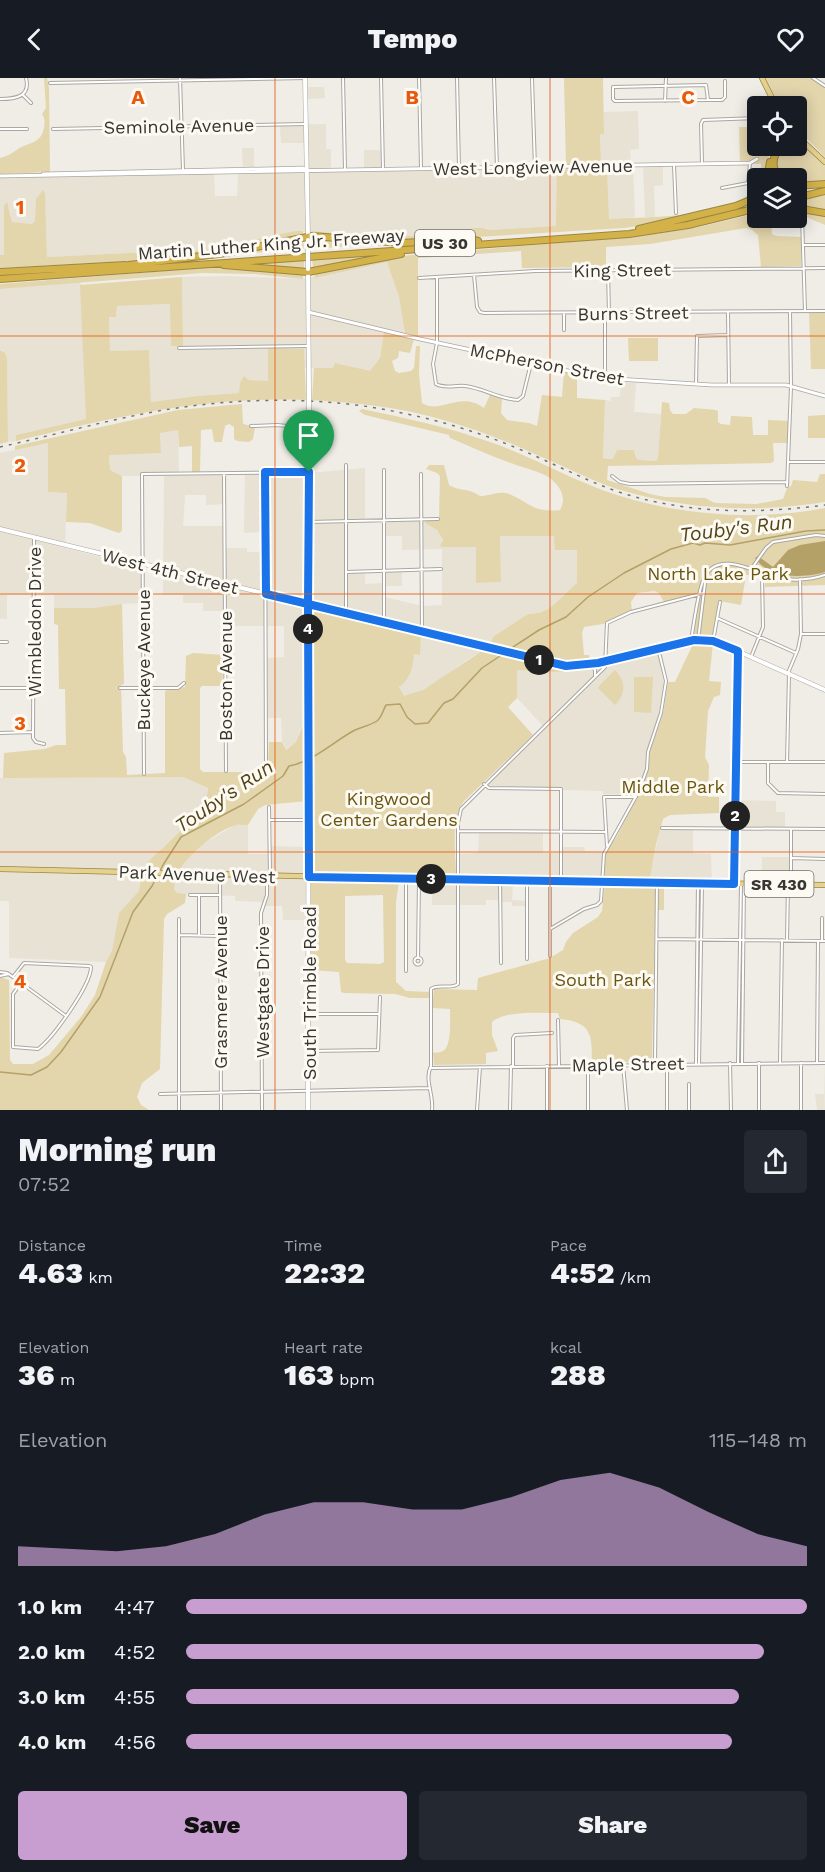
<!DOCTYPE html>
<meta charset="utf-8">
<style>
:root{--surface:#171b24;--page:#242831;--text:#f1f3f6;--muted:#9ea1a6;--accent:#c79ecf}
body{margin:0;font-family:"Work Sans",sans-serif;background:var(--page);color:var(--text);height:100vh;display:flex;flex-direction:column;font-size:22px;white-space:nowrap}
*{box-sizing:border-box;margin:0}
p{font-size:20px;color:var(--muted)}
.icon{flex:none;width:33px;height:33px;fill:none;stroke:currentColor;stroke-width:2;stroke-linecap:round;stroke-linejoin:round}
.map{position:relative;height:1032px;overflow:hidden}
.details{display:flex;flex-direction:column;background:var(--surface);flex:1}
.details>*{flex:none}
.controls{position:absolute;left:747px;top:18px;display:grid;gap:12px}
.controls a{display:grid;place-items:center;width:60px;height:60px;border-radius:6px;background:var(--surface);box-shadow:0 3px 15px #0003;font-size:30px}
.pin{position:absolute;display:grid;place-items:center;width:51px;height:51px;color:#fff;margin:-62px -26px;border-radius:50% 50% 50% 0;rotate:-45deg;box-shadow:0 0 6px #0007}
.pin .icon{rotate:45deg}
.km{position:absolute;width:30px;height:30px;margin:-15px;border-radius:50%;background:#222;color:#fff;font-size:16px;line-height:30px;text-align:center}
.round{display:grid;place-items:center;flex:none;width:63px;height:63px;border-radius:6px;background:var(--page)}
.overview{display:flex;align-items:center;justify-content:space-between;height:102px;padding:0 18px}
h1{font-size:33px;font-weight:800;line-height:45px}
.metrics{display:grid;grid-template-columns:repeat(3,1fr);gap:9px;height:102px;padding:6px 18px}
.metrics div{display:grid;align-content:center}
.metrics b{font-size:30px;font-weight:800}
.metrics small{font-size:16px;font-weight:400}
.metrics p{font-size:16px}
.chart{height:168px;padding:12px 18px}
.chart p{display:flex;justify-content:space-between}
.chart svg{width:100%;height:108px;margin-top:6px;fill:var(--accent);opacity:.7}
.action{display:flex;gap:12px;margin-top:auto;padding:12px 18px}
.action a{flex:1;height:69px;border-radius:6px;background:var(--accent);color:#111;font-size:24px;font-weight:800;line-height:69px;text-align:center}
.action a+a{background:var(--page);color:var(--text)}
ul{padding:0 18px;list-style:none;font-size:20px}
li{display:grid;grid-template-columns:96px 72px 1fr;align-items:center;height:45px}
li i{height:15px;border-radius:8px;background:var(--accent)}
header{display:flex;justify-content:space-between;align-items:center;height:78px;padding:0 18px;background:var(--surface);font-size:27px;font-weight:800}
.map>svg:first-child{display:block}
</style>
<header><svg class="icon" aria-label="back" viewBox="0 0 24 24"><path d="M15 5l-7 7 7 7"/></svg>Tempo<svg class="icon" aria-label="heart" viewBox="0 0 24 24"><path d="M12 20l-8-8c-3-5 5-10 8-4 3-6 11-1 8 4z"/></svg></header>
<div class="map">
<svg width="825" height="1032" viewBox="0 0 825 1032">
<rect width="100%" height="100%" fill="#efede5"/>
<path fill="#e7e2d4" d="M308 9H324L325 20 308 21Z
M638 33 639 71 630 72 631 87H633L635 139 609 141 607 87 601 86 600 56 604 55V34Z
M326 46V71H331V93H364V72H382V92L557 89V148L491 152 488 150 460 153 454 157 373 159 295 153 204 172 167 176 149 174 47 179 45 116 36 121 35 144 32 146 12 144 9 129 4 177H0V99L214 95 215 118H237L238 95 243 94 242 70H254V90L304 89V65H281L280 47Z
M643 87H663V107L654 108 655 139H645Z
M387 184 399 219 405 255 404 259 384 254 380 280 370 294 336 285 334 290H304V273L268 270 269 303 242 302 239 315 197 318 151 324 149 272 110 273 109 239 117 235V228L171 226V267H183L182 199 226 198 303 201Z
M79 204 81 206 86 341 16 357V363L8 364 7 280 2 272H0V211Z
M621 304 636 305 634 334 661 336 658 381 656 383 639 382 636 380 635 373H616L615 380 613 381 603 379 605 322 610 323 611 319H620Z
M178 352 179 397H223L224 426 206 427V417H185L183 448H224V470H247V474H265V454L244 455 245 396 309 395 365 390V444L345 445V495H365V506L384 505 385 494H402V508H385V519L422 528 442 527V471L402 472V458H385V444L426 443 425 445 437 452 441 459 443 465 440 468 476 469V505L501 504 500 458H555L577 472V505L550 530 539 535 528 536 494 558 484 572 468 581 441 601 418 615 404 619 399 609 413 586 414 576 420 577 421 557 316 532 311 594 313 636 306 651 302 649 300 651 296 664 285 672 284 666 282 664 281 640H268L267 580 284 579V548H226V533H203V525H183V517H163L164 398H122L110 392 109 376 161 375 160 354Z
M48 365V414L67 415 65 470 141 489V525L122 526 93 530H54V517H7V541H0V375Z
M657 572 664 607 658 640 647 674 646 689 636 717 603 716V713L563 712V710L488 708V705L545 650 517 620V592L553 594 591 592 615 583Z
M118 698 183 699 208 710 209 716 193 740 147 785 140 800 139 813 119 835 112 873 106 884 9 880V823H0V700Z
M737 722 776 723V734H785V749H736Z
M235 747H248V776H269L270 768 306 769 305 842H283L282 828H262V824L235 823V818L186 816 177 815 174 811V801L187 779 205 765Z
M660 751 693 752V775L711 776 712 807 650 806 651 792Z
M479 755H543V775H561L562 769H584L585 773 606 774 604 782 605 806 513 805 512 822 527 823V828H512V824H500V822H486V827H432V799H456V776L478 775Z
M762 779H791L790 808 761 807Z
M824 986 825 1032H817L815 1016H824Z"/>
<path fill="#e3d5ac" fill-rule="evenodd" d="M44 0H47L49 10 50 94 0 96V80C8 78 11 76 18 71 29 64 41 66 44 50 45 44 45 41 42 36L46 30Z
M564 0H603L604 56H600L601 86 566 87Z
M765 0H811L825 10V79L797 51 796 28H780Z
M739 49H757L758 68H775L769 77 766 100H761V86H752L759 82 758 80 752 83 740 84Z
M797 61 825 88V104L797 107 796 100H781L776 92 778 74 784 68H796Z
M557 89H607L609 141C654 138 721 142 757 111V114L740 125 652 146 624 150 411 163 316 157 312 155V153L373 159 454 157C462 150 482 148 491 152L556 148Z
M43 112 45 115 47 179 149 174 167 176 204 172 295 153H303L302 158 206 176 129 183 0 190V177H4V128L7 124 12 144 32 146 35 143 36 121Z
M825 116V134L797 128V123Z
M797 131 825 137V147L797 135Z
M757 135 758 140H774L771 145 772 156 776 158 801 159V188L761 189 758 157 752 152 746 150 650 166 606 169V189L522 190 521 173 418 180V258L405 255 399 219 387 184 314 200 316 195 389 179 642 158 699 149Z
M303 161 304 171 229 177Z
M313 161 379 166 312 171Z
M385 176 313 190 312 181Z
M304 182V191L236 186Z
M202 190H241L303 196V201L254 196 202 195 0 211V206Z
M182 199 183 268H171L170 226 117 228 116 239H109L110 273 149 272 151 324 197 318 239 315 240 305 244 298 248 302 268 303V270L304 271 306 322C204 318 114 339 16 363V357L86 341 80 207Z
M809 234H825V291H811Z
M384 254 414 261 410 275 399 273 398 280 392 283 395 293 399 295 411 293 414 290 416 268H420L419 296 422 325C441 337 459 312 484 330L490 317 502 321 501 335 507 342 529 345 537 348 542 317 562 319 564 294 577 297V320L605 322 603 380 613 381 617 372H634L636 380 639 382 656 383 658 380 662 324 669 325 670 332 673 336H686L694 330 716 332 718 333V344L721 346 730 347 731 338 752 339 753 357H768V342L789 343 788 365H773L774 383 771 385 608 388 607 402 650 416 665 419 705 420 715 425 756 426 783 421 787 410 791 408 793 402 817 404 820 396H825V424C755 435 686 432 617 411 590 402 564 388 537 377 507 363 475 351 443 342 400 329 357 325 312 322L314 290H333L335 285 370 293 380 280Z
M628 260H658V283H629Z
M0 272 5 275 7 280 8 364 0 366Z
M242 326 243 346 255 349 253 361 249 364 237 363 234 361V349L229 346 225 348 222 364H214L212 351 201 352 200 394H192V368L179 369 178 352 160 355 161 375 109 377 110 392 122 398V453L119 455 90 445 66 444 67 415 48 414V365L15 372V368L178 332Z
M362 331C405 340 448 349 490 364 534 379 573 403 617 417 683 438 757 443 825 430V507L765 509V498L746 497 741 527 719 523 712 560 690 559 699 515 664 524 659 515 654 513 637 515 631 524 632 533 603 546 584 549 582 555 584 577H589L590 583H556L489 566 494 558 528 536 539 535 550 530 577 505V472H555L554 458H500L501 504 476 505V469H442L440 468 443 462 437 452 425 445 426 443 439 441 440 398 437 395 426 391 429 387H444L449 407C460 414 467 409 480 418 490 418 499 412 509 416 531 425 532 435 560 432 567 420 561 409 550 400 540 393 523 390 511 385 490 378 470 368 450 360L449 357 365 337 359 333Z
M825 337V360H808V338Z
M122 526 124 606 121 607 123 674 126 679 127 697 165 695V614L167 611 185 609 186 578 193 575 224 577 222 608H202L200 610V691L203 694H264L268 691 269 664H282L286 672 296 664 302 649 306 651 307 723 265 727 258 731 248 747C243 747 237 746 233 748 217 753 189 776 180 791L146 790 147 785C161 771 210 729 208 710L183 699 3 700 4 675 45 671 56 667H66L65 611H59L58 547 54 546V530H93Z
M318 532 421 557 420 577 414 576C413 590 410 601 399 609L404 618 423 612 482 573 553 590 591 592 553 594 517 592V620L508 629 533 657 464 723C450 740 456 777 456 799L337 797 313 793 312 537Z
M694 564 713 565 709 603 721 604 720 617 714 619 708 633 705 679 709 687 708 719H719V735L670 737 663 741 656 766 650 800H605L604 782 606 774 617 758 643 708 648 693 650 674 663 636 668 604H675Z
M615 592C626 603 626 616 615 627L598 610 599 608Z
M634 599H653L651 635 634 634Z
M141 799 175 800 174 811 177 815 186 816 185 825 167 836 164 841 160 991 142 1005 137 1019 141 1027 149 1032H0V899L9 902 10 982 13 986H33L49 977 81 939 95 917 106 884 112 873 119 835 139 813Z
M333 802 399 803 396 824V904L406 913 429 914V920H410L395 916 344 915 341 914 339 894 311 892V805L314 803ZM383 817 384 884 380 886 347 885 345 882V818Z
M605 806 664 807V832H655L652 984 592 985C592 957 592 944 560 941L558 935C540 935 506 932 492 944V957L498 973 486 975V986L434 987 433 975C436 974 440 975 443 973 452 969 450 939 450 931L432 930 434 911 477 912 478 900 550 880 563 872 566 864 573 855 598 839 602 833Z"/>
<path fill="#b4a168" d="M825 463V494L822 495C799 500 770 501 755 480L758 478 773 489 788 472 800 467Z"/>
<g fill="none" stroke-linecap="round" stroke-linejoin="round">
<path stroke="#b4a168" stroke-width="1.5" d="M507 573 539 552 566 539 588 519 624 495 671 471 693 465 700 467 705 465 730 467 806 453 825 452
M0 994 31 997 47 989 61 974 100 919 133 834 152 808 163 787 181 759 244 726 283 698 289 688C313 684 334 663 355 652 362 649 371 647 377 643 382 639 383 632 386 627L400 626 407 639 415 646 428 645 444 625 453 621 482 590 503 576"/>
<defs>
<path id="minor" d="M180 0 183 92
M343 0 345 91
M381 0 383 91
M419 0 421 90
M457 0 459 90
M494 0 497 89
M813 0 825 8
M532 1 535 89
M50 5 305 0
M23 17 31 25
M0 21C15 21 31 19 26 0
M708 22 706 7 613 9V21L615 23 708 22H722L725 19V3
M665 23 666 0
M0 51H27
M53 51 306 46
M702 85 701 46 703 42 758 40
M674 87 676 135
M722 110 748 105 750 85
M802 138 805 233
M804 167H825
M608 192 609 236
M474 197 477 229 480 234 484 235 825 233
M437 199V265L433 286 436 306C444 311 455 307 465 308 483 310 499 321 518 322L523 318 531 285
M419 200 535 193 825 190
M728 235 729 307
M564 252V236
M179 270 308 268
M605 301V236
M696 306 697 258 728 257
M251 348 277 347 309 350
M789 384H825
M346 387V535
M384 392V545
M265 394 266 691
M224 396 226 693
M421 396 422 554
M612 398 620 404 630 406 787 404
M787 408 791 309 790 234
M309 444 438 441
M34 459 33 660 36 664 44 666
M752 490 766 470 773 464 816 457 825 458
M346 494 441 491
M717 540 796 575
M801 556H825
M691 562C694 546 698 511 705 498 720 471 758 496 778 500 794 503 810 502 825 497
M698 562 706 497
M713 563 720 524
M0 564H7
M751 579 763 549 762 497
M586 587 595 591V599
M788 595 798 571 801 556 800 501
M0 610H34
M120 610H178L184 605
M0 655 33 654
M736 684H825
M768 684V705L778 715 825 716
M787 684 789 596
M144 696 142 396 309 394
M484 706 489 710 561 711V801
M269 729 270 798
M269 742H307
M662 750 825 751
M458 753 606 754
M607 768 604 719H636
M792 780 825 781
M220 796 221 1032
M500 802 501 885
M550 803V878
M734 806 738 574
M791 806V752
M190 817H219
M550 851 584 831 597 827 601 823 604 776 639 713 647 691 648 674 661 635 666 603 658 570
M199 856V817
M179 857 219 858
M657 861 825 863
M787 862 788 806
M822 863V840
M414.5 883a3.5 3.5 0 1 1 7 0a3.5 3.5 0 1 1-7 0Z
M418 880 419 801
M527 881V803
M406 893V801
M0 894 7 895 13 899 66 938
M0 898 9 896
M13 899 24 885 89 888 91 889C91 907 53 960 38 971L13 969V916L21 905
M309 936H379
M558 942 559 987
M309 973 378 972 380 919
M696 985 698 805
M730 985 731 1032
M738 985 741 806
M742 985 744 806
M780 985 782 862
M801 985V1032
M817 985 818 863
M623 986 627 1032
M655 986 657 804
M667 986V1032
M699 986 702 806
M513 988V960L515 957 552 955
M430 990 825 985
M160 1016 430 1010
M179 1032V841
M262 1032 261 835 267 817V798
M432 1032C434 1017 424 1002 431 988V911C438 905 451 912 458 906V745L461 731 605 589 607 545 631 534 704 515
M477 1032 480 989
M510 1032 511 988
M547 1032V988
M588 1032V987
M689 1032V1006
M759 1032V985"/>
<path id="tertiary" d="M43 96 303 90 307 92
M0 98 750 85 757 81
M308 234 420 261 601 300 712 307H786L825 318"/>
<path id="secondary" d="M305 0 308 158
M308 194 309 316
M0 451 554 586C613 596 669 549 726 568L825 612
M308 1032 309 333"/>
<path id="primary" d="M762 0 776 28
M796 57 825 84
M0 791 377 800 825 807"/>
<path id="motorway" d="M767 100 770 84
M779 100C771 89 772 78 781 68
M796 108 825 106
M796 120 825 113
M796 130 825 135
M639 151 736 128 748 123 758 116
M129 187 226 175 312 158 402 165 470 161 478 163
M224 187 308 194 401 176
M0 194 125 187
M0 201 629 156 688 147 758 130"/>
</defs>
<use href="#minor" stroke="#aaa7a1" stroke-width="4"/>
<use href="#tertiary" stroke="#aaa7a1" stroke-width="4.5"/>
<use href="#secondary" stroke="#aaa7a1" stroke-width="5"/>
<use href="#primary" stroke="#9c8641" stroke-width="6"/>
<use href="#motorway" stroke="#9c8641" stroke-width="8"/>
<use href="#minor" stroke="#fff" stroke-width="2"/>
<use href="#tertiary" stroke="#fff" stroke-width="3"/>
<use href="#secondary" stroke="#fff" stroke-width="4"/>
<use href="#primary" stroke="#e5d192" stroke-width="4.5"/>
<use href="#motorway" stroke="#d3b249" stroke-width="6"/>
<path stroke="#75736f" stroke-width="1.5" stroke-dasharray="3 6" stroke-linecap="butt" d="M0 369C59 356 117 339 177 330 250 319 330 319 402 335 442 343 481 355 519 371 553 385 584 402 619 414 686 436 756 436 825 427"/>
<defs>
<path id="secondary-bridge" d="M308 191V162
M309 333V316"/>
</defs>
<use href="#secondary-bridge" stroke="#aaa7a1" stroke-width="5" stroke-linecap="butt"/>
<use href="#secondary-bridge" stroke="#fff" stroke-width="4"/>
</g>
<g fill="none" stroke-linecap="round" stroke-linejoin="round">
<defs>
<path id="route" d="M309 394 308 526 566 588 598 585 694 562 713 563 738 573 734 806 309 799 308 526 266 516 265 394H309"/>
</defs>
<use href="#route" stroke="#fff" stroke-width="12"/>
<use href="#route" stroke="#1a73e8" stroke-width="8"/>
</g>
<path fill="none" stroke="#e8590c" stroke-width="1.5" stroke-opacity="0.55" d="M275 0V1032M550 0V1032M0 258H825M0 516H825M0 774H825"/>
<g text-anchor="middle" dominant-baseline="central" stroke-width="6" stroke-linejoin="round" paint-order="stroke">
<g fill="#fdfaf3" stroke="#72706c" stroke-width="1.5">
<rect x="415" y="152" width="60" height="26" rx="4.5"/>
<rect x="744.5" y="793" width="69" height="26" rx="4.5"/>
</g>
<g font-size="16" font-weight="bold" fill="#363532">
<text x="445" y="165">US 30</text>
<text x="779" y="806">SR 430</text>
</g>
<g font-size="18" fill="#363532" stroke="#fdfaf3">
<text transform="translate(179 48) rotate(-1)">Seminole Avenue</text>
<text transform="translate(533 89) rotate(-1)">West Longview Avenue</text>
<text transform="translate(271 166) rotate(-4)">Martin Luther King Jr. Freeway</text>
<text transform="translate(622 192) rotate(-1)">King Street</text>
<text transform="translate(633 235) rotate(-1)">Burns Street</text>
<text transform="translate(547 286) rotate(11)">McPherson Street</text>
<text transform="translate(170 493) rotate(14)">West 4th Street</text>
<text transform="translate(34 544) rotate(-90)">Wimbledon Drive</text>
<text transform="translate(143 582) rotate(-90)">Buckeye Avenue</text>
<text transform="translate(225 598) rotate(-90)">Boston Avenue</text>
<text transform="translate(197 796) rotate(2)">Park Avenue West</text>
<text transform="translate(220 914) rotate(-90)">Grasmere Avenue</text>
<text transform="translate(262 914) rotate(-90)">Westgate Drive</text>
<text transform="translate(309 915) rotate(-90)">South Trimble Road</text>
<text transform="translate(628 986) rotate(-1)">Maple Street</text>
</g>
<g font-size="18" fill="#68550e" stroke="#fdfaf3">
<text x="718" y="495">North Lake Park</text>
<text x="673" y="708">Middle Park</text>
<text x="389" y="720">Kingwood<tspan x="389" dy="21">Center Gardens</tspan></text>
<text x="603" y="901">South Park</text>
</g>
<g font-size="20" font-style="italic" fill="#524416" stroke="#fdfaf3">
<text transform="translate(736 450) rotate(-7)">Touby's Run</text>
<text transform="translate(224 718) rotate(-34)">Touby's Run</text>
</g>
</g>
<g font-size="20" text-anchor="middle" font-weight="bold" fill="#e8590c" stroke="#fdfaf3" stroke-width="6" stroke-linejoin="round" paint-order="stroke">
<text x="138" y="26">A</text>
<text x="412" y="26">B</text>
<text x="688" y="26">C</text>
<text x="20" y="136">1</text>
<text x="20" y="394">2</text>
<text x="20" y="652">3</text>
<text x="20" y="910">4</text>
</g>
</svg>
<div class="controls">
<a><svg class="icon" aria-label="locate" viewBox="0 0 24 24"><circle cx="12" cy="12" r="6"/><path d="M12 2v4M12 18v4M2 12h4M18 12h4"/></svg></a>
<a><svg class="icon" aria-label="layers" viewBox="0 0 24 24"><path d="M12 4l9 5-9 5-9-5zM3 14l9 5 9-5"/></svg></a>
</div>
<div class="pin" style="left:309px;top:394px;background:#1e9e55"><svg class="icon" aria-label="arrive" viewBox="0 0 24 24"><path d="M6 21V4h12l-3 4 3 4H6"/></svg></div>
<b class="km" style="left:539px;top:582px">1</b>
<b class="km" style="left:735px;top:738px">2</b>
<b class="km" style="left:431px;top:801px">3</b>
<b class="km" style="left:308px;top:551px">4</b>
</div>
<section class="details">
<div class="overview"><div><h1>Morning run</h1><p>07:52</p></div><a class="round"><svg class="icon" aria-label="share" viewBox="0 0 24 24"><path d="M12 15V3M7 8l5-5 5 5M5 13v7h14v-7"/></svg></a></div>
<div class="metrics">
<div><p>Distance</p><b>4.63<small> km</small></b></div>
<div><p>Time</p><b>22:32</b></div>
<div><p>Pace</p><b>4:52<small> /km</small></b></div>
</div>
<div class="metrics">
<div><p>Elevation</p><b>36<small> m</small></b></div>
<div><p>Heart rate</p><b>163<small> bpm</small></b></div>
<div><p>kcal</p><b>288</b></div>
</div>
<div class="chart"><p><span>Elevation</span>115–148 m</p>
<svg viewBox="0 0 160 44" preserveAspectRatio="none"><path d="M0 44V36L10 37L20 38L30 36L40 31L50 23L60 18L70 18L80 21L90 21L100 16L110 9L120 6L130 12L140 22L150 31L160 36V44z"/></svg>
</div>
<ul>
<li><b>1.0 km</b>4:47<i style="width:100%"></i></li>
<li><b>2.0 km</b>4:52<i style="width:93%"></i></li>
<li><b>3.0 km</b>4:55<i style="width:89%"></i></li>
<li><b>4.0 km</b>4:56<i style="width:88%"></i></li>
</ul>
<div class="action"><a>Save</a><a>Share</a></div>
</section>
